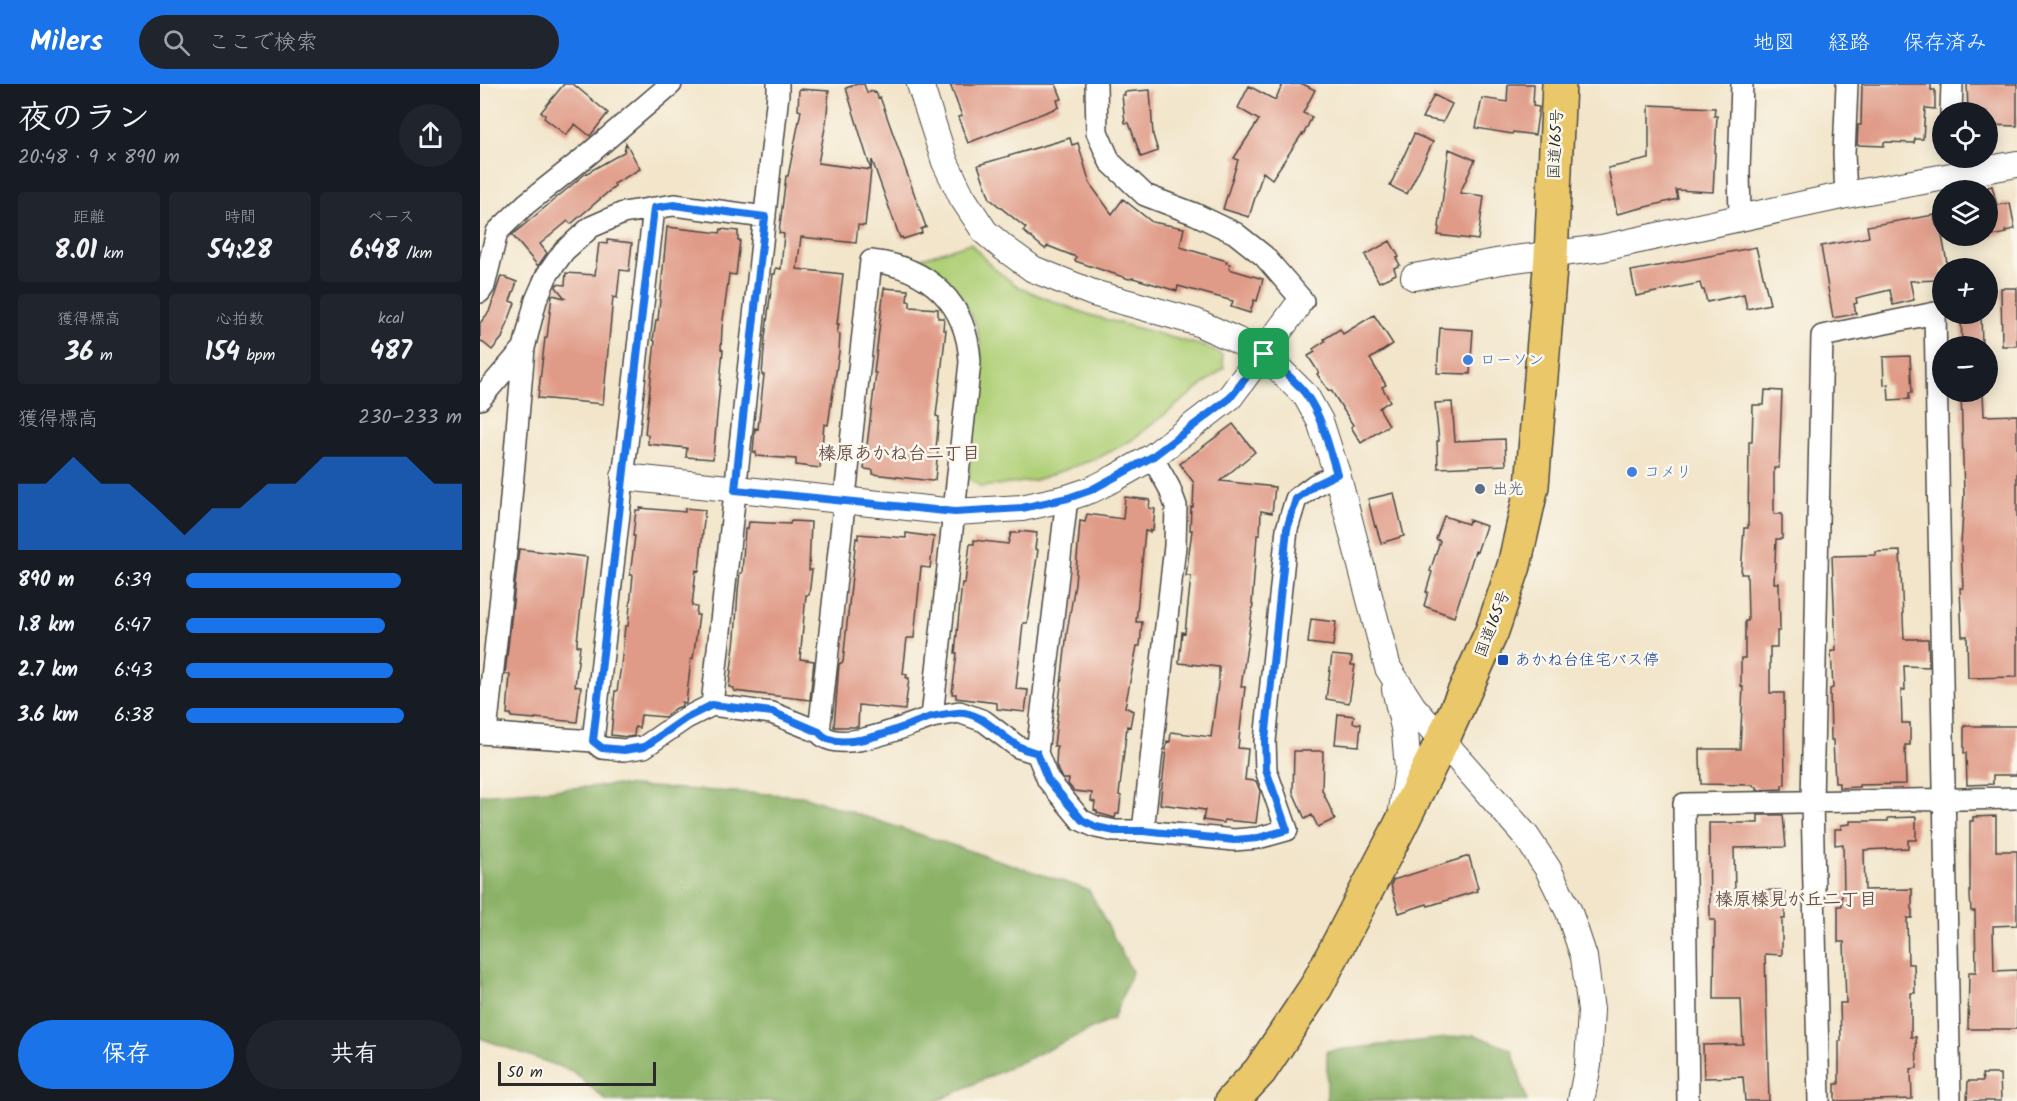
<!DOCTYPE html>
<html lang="ja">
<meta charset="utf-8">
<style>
:root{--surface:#171b24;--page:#20242c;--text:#f1f3f6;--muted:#9ea1a6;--accent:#1a73e8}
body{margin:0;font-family:Kalam,"Klee One",sans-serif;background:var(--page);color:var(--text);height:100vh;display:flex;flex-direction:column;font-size:22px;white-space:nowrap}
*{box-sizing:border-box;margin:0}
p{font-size:20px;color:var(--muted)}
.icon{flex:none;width:33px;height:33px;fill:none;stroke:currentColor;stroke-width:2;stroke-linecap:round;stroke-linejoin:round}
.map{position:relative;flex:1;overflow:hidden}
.side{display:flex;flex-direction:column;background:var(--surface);width:480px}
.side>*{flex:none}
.tools{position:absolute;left:1452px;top:18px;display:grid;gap:12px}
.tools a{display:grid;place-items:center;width:66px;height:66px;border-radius:50%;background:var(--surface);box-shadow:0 3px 15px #0003;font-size:30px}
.scale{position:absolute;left:18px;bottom:15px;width:158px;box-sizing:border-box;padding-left:6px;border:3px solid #2b2b2b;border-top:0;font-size:16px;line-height:21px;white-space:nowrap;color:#2b2b2b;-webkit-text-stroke:4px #fbf7ec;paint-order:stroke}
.pin{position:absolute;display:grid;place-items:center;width:51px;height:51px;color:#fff;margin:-26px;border-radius:12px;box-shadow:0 3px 9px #0006}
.round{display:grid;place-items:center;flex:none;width:63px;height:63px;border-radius:32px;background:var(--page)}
.summary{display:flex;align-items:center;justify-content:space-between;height:102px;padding:0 18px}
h1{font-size:33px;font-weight:700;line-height:45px}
.metrics{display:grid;grid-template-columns:repeat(3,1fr);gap:9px;height:102px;padding:6px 18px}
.metrics div{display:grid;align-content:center;border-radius:6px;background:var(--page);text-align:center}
.metrics b{font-size:26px;font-weight:700}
.metrics small{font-size:16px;font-weight:400}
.metrics p{font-size:16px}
.chart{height:168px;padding:12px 18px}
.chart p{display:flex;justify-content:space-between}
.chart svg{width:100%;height:108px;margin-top:6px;fill:var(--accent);opacity:.7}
.cta{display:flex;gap:12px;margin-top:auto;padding:12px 18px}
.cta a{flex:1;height:69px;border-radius:36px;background:var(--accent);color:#fff;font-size:24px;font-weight:700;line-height:69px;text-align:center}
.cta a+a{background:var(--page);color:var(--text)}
ul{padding:0 18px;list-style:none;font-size:20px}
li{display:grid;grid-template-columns:96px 72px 1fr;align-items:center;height:45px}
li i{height:15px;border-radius:8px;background:var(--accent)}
header{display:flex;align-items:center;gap:36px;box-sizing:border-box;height:84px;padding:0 30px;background:var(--accent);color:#fff}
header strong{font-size:28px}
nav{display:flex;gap:33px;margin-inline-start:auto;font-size:21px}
.search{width:420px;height:54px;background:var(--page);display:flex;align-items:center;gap:15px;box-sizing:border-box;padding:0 21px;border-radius:33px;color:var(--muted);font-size:22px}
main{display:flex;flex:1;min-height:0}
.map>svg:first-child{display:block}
</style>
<header>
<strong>Milers</strong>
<div class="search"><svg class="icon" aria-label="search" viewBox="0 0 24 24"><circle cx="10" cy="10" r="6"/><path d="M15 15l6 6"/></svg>ここで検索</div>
<nav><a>地図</a><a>経路</a><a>保存済み</a></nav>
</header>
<main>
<section class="side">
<div class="summary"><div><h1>夜のラン</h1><p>20:48 · 9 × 890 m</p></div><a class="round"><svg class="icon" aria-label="share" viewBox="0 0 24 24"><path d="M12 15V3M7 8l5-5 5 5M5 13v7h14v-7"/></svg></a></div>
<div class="metrics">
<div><p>距離</p><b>8.01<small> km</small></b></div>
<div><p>時間</p><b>54:28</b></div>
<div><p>ペース</p><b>6:48<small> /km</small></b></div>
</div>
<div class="metrics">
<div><p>獲得標高</p><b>36<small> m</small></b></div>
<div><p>心拍数</p><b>154<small> bpm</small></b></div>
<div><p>kcal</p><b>487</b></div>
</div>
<div class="chart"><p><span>獲得標高</span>230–233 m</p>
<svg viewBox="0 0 160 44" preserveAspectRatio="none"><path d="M0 44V17L10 17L20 6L30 17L40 17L50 27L60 38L70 27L80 27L90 17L100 17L110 6L120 6L130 6L140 6L150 17L160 17V44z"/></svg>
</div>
<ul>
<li><b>890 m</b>6:39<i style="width:78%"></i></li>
<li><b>1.8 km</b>6:47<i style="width:72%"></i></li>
<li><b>2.7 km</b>6:43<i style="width:75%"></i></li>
<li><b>3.6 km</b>6:38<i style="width:79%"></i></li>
</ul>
<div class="cta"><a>保存</a><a>共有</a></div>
</section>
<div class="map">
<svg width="1537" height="1017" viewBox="0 0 1537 1017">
<rect width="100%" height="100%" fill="#fbf7ec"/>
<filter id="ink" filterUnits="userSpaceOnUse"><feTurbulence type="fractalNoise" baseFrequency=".0167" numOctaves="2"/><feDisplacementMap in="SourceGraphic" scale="12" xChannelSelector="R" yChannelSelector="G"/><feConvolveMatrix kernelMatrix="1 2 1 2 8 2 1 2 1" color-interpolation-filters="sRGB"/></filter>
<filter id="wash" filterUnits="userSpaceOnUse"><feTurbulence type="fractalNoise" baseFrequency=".008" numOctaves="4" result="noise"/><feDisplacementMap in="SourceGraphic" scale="24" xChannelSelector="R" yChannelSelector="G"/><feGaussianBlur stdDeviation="1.35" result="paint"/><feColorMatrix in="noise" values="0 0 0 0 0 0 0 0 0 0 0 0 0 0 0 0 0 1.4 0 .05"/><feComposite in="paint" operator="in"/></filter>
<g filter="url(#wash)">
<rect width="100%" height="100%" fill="#f2e5ca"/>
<path fill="#b0d078" stroke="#6e7e52" stroke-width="1.5" d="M490 159 512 183 539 203 572 217 610 231 726 263 742 271 744 284 652 356 618 374 553 397 501 403 488 394 500 279V258L496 240 484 217 470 198 452 186 433 177Z"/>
<path fill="#8cb268" stroke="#5c6e4a" stroke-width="1.5" d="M133 701 322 712 609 806 652 888 633 935 457 1017H127L92 987 0 954V711Z
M995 951 1032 966 1047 1017H847V967Z"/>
<g id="blocks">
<path fill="#e09b88" d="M84 0H93L128 29 110 52 95 40 86 51 64 34 65 31 61 28Z
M377 0H384L387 9 393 7 394 9 396 8 398 14 400 13 446 143 441 145 442 149 423 155 422 153 420 154 392 76 391 86 366 4Z
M470 0H576L582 15 577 16 579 23 488 59 478 33 482 32Z
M803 0H823L835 6 823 29 832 33 823 51 822 50 792 95 783 88 769 133 743 125 758 76 754 74 779 36 758 24 769 2 795 16Z
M1028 0H1054L1053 22 1059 23 1055 51 1033 48 1032 50 996 44 1002 14 1027 18Z
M1382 0H1451V6H1455V25L1445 24 1443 55H1435L1434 59 1404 58V62L1377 61 1378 41H1381Z
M1487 0H1537V42L1508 41V28H1488Z
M319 5 349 7 346 39 338 79 391 86 385 142 378 141 376 159 321 153 317 185 363 190 357 240H359L357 249 360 250 359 268 348 341 344 340 340 384 316 381V375L276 372V368H273L275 344 278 345 284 291H282L285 254 293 190H295L296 184 301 185 304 150 299 149 306 92H308L321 27 318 26Z
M670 6 673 51 678 67 661 73 649 39H645L642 11H645L644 8Z
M954 11 972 20 963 38 942 34Z
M1169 21 1235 24 1234 32H1237L1233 108 1196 106 1198 115 1137 130 1128 84 1169 75Z
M934 50 953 58 927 110 910 102Z
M590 54 592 61 598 59 610 100 632 130 643 115 672 138 704 144 700 163 747 177 746 179 750 180 749 185 783 195 777 217 774 216 770 229 751 223 753 217 698 202 697 207 653 194 649 195 595 177 596 173 568 162 565 165 543 147 546 144 510 115 498 81Z
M146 59 160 85 134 100 135 102 91 140 88 137 60 160 67 169 58 182 32 151 105 90 144 68Z
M969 65 995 76 980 109 1004 112 998 156 958 151Z
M1512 102 1517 121 1530 119 1535 145 1525 147 1526 149 1508 153V103Z
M1454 131 1456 141H1460L1468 184H1462V196L1430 197 1434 216 1413 221 1410 206 1376 214 1377 219 1374 220 1376 230 1353 234 1341 162 1389 153 1387 142Z
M187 143 240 149 241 145 258 147V156H260L256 191 249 190 242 244 241 265 243 266 233 375 206 373 207 364 168 360V351L165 350 175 257 173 256 176 236H178Z
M127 156 152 159 149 187 140 186 137 214 133 213 123 320 58 314 65 254H67L72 211 85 214 76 203 77 200 85 201 86 189 115 191 119 159 127 160Z
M910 157 919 173 916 174 920 181 914 184 916 190 899 198 885 171Z
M1276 163 1290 220 1267 225 1264 210 1227 218 1224 206H1222L1220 199 1156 212 1151 187Z
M21 192 37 198 30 217 35 219 22 254 12 266 0 256V239L9 228Z
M404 204 428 206 427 217H430V223L458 225V234H464L463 246H466L456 332 459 333 456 365H458L455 396 452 397 393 390V386L384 385 396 289H394Z
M1521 204H1537V262H1522Z
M1481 230H1501L1502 262H1482Z
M894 231 913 260 890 275 906 301 902 303 910 317 899 324 909 341 881 359 871 343 873 341 851 306 849 307 837 290 839 289 828 272 835 268 833 265 845 257 844 255 860 245 863 250Z
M960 244 993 246 990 290 957 289Z
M1430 272 1432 309H1429V315L1409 316 1408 300 1404 301 1403 273Z
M1285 306 1302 307 1299 384H1294V430H1302V455H1296L1294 499H1299L1300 547H1297V563H1290V609H1304L1305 701H1302V705L1277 706V703H1274L1273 701 1221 700 1220 673V665H1260L1263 603 1261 602V574H1265V537H1268L1267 490H1261L1264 444H1268L1269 358H1272L1273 321H1284Z
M1481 308H1503L1504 332 1537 331V593L1488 594 1487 552H1482L1480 504H1483L1481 462 1484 410Z
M972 318 975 357 1025 355 1026 381 958 384 957 357H959L955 319Z
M753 340 775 368 740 397 795 403 792 429 781 427 780 451H777L772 520 773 521 761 603H765L758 664 768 665 765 696 776 697 780 707 776 739 744 736V739L723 736 725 726 680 720 687 657 690 658 691 648 731 653 739 593V583L699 579 702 548 705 549 711 492H706L712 446H710L711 423H713L714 399 700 380Z
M914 409 924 452 901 459 896 442 895 443 888 415Z
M645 413 670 416 669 424 675 425 673 446H670V448L665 447 656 538H662L660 562H657L645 623 653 627 650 643 647 642 639 711 641 712 639 730H636L635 734 617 729V727L614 726 615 718 611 717 612 709 594 707 588 700 589 695H583L579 689 576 681 577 662H574L587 548 595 500 600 437 605 438 607 430 643 435Z
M160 424 205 428V424L225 426 219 487 216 486 212 522 217 523 216 531H219L213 575H211L206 619 202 618V622L194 625 185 633 161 631 159 644 155 643 154 652 148 653 131 651 135 607H137L141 582 145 542H148L153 491H150L155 452H153L156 426H160Z
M964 432 988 440 989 436 1006 442 997 468 995 467 974 533 944 522 948 508H946L952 488 950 487 960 457 956 455Z
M311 437 331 438 329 486H332L329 511H326L320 575 334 577 330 616 254 607V604L249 603 255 553 258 507 260 489H262L265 445H268L269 438 310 440Z
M539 447 557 449 555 465 558 466 547 539H543L536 605 548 606 545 628 517 625V619L476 614V610H472L477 569H475L482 499H485L490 460H494V456L528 460 531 449H539Z
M426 449 454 453 450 484 441 483 434 554H427L423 590 427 591 426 594H429L425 626 379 621 378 643H354L359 580 363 578 376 454 378 455V450L426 454Z
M39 465 107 473 97 557V562H100L95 602 101 603 97 638 55 634V635L31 633V630H27L30 590H25Z
M1420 467 1424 555H1448L1449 583 1424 582 1425 606H1421L1422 639H1430V661H1425L1426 700 1379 701V703L1359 704V699H1355L1353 656H1351L1350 605 1353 604 1351 567H1356L1352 472 1396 471V468Z
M831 535 856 538 853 562 828 559Z
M852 571 872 573 871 581H875L869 619 846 615Z
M858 630 874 632 873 639 881 640 879 662 855 660Z
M1484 642H1537V691H1513V700L1487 701 1486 669H1484Z
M814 667H843L842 706 855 735 838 743 832 731 825 735 813 708Z
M1278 731H1303L1306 763 1254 764 1255 807 1301 806V808H1305V835H1302V871L1285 870 1289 1017H1265L1263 993 1224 994 1223 961 1263 960 1261 915H1234L1235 836H1230L1229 739H1278Z
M1516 732V767H1537V841L1513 842 1514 887 1537 886V945H1488L1489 888H1496L1495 827H1491L1490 810V737H1493V733Z
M1436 733V756H1428V764L1384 766 1385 806 1432 805V834H1427L1428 880H1434L1435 909H1431V953H1436L1437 984 1431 985 1432 1015 1355 1017V1000H1359V957H1361L1360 919H1366L1364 858H1358V822H1362V808H1364L1363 760 1355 761V745H1361V741L1370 740V737H1408V734Z
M989 772 998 804 996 805 997 807 948 822 947 820 919 829 911 801 913 796Z
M1502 990H1520L1521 1017H1487L1488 997H1503Z"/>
</g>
</g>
<g filter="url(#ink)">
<use href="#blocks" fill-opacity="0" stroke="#494743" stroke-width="1.5"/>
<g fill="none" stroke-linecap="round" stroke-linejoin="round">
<defs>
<path id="minor" d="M616 0 617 48 630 78 665 111 715 130 755 149 784 172 823 217 816 224
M1471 28 1472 0
M1366 111 1364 70 1367 0
M1260 133 1259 87 1262 0
M0 208 4 202 17 148 46 120 109 70 191 0
M0 315 44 264
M232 621 298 10V0
M6 648 28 449 44 264 56 216 67 191 84 167 111 143 143 129 194 121 285 133
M339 648C358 673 427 641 452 633
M0 649 113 657 122 664 144 666 164 663 206 634 232 621 292 629 339 648 391 177C449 183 487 219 490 278L452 633 479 628 504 637 538 663 557 669 587 414
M113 657 174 124
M557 669 568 696 601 736 616 743 635 747H663L754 756 778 754 807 746 786 686 785 657 807 445 816 415 835 401 857 390
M663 747 695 462 696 422 689 403 672 373
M1208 1017 1204 720 1537 714
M1339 1017 1332 718 1342 252 1455 229 1470 1017"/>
<path id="tertiary" d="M440 0 465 78 482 113 505 148 524 164 553 185 613 209 716 238 756 256 784 270 826 312 840 337 857 390 908 584 933 623 1046 752 1068 785 1089 828 1104 873 1111 926 1108 981 1101 1017
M934 193 1027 176 1122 164 1366 111 1537 80
M144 393 475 428 542 424 587 414 611 406 635 394 672 373 750 313 816 224
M915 605 925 648 928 685 922 726"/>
<path id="trunk" d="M752 1017 780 987 836 903 919 744 962 657 1012 547 1034 482 1052 402 1071 172 1079 0"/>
</defs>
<use href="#minor" stroke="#494743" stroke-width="24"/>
<use href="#tertiary" stroke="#494743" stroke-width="28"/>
<use href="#trunk" stroke="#494743" stroke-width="36"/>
<use href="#minor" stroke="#fff" stroke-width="21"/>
<use href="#tertiary" stroke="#fff" stroke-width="26"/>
<use href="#trunk" stroke="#eac769" stroke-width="33"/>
</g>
</g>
<g fill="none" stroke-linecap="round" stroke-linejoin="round" filter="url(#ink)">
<defs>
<path id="route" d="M194 121 285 133 255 406 475 428 542 424 588 414 611 406 672 373 750 314 784 270C798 283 816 296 827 312 843 335 849 364 857 390L834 401 816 415 807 445 785 657 786 686 807 746 778 754 754 756 663 747H635L616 743 602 736 568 696 557 669C552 667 545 666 540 663 521 654 500 625 476 629 467 630 457 631 448 634 424 642 358 673 339 648L292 628 232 621 206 634 164 663 144 666 122 664 113 657 174 124Z"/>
</defs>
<use href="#route" stroke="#fff" stroke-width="12"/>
<use href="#route" stroke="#1a73e8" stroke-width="8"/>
</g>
<g fill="#3f7fe0" stroke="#fbf7ec" stroke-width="2">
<circle cx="988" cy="276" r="6"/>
<circle cx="1152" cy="388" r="6"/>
</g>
<circle fill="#5c6f8a" stroke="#fbf7ec" stroke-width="2" cx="1000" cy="405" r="6"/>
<rect fill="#1a4fb4" stroke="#fbf7ec" stroke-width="2" x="1017" y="570" width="12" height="12" rx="3"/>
<g text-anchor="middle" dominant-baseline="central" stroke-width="5" stroke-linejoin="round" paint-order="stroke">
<g font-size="16" fill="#2b2b2b" stroke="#fbf7ec">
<text transform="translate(1076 60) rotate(-87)">国道165号</text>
<text transform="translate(1013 540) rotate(-69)">国道165号</text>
</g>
<g font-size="16" fill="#366cbe" stroke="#fbf7ec" text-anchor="start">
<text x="1000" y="276">ローソン</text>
<text x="1164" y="388">コメリ</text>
</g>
<g font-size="16" fill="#4e5e75" stroke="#fbf7ec" text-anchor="start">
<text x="1012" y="405">出光</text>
</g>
<g font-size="16" fill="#164399" stroke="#fbf7ec" text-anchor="start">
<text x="1035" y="576">あかね台住宅バス停</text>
</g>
<g font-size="18" font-weight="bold" fill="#6a524c" stroke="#fbf7ec">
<text x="419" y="370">榛原あかね台二丁目</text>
<text x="1316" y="816">榛原榛見が丘二丁目</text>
</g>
</g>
</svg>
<div class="tools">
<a><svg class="icon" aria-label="locate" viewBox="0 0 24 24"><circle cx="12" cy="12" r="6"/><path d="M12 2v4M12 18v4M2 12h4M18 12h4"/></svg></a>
<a><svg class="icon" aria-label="layers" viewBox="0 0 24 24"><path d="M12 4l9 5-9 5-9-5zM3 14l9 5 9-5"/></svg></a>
<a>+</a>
<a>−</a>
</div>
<div class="scale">50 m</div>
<div class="pin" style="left:784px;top:270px;background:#1e9e55"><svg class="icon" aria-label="arrive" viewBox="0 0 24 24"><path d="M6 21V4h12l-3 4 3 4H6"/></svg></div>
</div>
</main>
